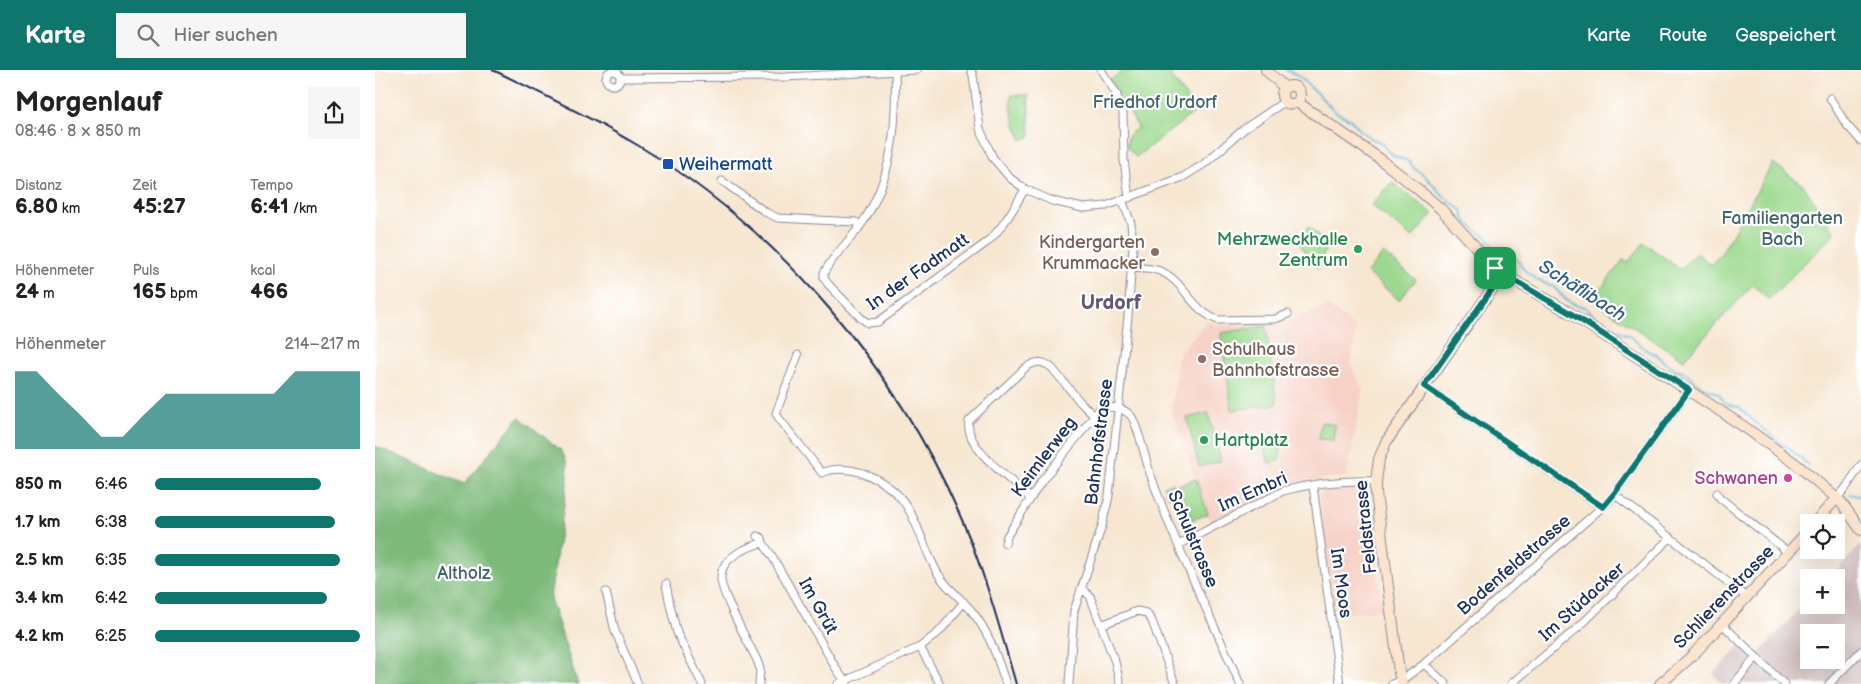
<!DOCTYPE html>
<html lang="de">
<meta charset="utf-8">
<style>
:root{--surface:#fff;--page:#f6f6f6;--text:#222;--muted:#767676;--accent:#0f766e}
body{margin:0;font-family:"Balsamiq Sans",sans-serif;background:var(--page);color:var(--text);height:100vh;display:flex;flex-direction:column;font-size:19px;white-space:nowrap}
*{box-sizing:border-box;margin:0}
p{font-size:16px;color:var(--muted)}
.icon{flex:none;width:28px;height:28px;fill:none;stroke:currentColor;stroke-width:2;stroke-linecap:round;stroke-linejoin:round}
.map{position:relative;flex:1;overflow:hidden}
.sheet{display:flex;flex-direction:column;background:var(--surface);width:375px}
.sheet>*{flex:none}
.controls{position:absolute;left:1425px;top:444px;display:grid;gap:10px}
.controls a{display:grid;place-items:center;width:45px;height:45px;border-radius:0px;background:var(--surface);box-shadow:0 5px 20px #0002;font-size:25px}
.pin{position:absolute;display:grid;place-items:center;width:42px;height:42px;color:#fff;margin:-21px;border-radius:10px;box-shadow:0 2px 8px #0006}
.round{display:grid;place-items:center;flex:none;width:52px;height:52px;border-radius:0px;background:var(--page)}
.overview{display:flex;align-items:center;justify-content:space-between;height:85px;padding:0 15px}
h1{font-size:28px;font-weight:700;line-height:38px}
.stats{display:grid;grid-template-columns:repeat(3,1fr);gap:8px;height:85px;padding:5px 15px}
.stats div{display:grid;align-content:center}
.stats b{font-size:21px;font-weight:700}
.stats small{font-size:14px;font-weight:400}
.stats p{font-size:14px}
.chart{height:140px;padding:10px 15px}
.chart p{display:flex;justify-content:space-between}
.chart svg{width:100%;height:90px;margin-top:5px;fill:var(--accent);opacity:.7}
ul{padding:0 15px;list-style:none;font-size:16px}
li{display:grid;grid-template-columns:80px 60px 1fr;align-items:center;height:38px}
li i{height:12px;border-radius:6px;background:var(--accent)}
header{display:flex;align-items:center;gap:30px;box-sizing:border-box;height:70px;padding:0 25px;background:var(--accent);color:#fff}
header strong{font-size:24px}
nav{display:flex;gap:28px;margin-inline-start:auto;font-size:18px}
.search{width:350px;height:45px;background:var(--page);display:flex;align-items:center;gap:12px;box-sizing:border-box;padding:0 18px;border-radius:0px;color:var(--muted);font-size:19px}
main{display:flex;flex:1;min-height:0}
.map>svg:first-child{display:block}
</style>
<header>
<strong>Karte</strong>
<div class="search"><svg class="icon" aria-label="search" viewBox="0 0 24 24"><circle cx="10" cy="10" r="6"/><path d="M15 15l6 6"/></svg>Hier suchen</div>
<nav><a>Karte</a><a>Route</a><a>Gespeichert</a></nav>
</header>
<main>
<section class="sheet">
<div class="overview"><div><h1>Morgenlauf</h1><p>08:46 · 8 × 850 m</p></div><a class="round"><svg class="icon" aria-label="share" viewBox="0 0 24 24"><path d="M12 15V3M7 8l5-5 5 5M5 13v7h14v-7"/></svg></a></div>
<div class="stats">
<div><p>Distanz</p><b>6.80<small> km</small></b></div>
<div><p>Zeit</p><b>45:27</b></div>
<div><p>Tempo</p><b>6:41<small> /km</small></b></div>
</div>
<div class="stats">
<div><p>Höhenmeter</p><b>24<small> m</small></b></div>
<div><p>Puls</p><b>165<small> bpm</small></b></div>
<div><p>kcal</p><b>466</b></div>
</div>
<div class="chart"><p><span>Höhenmeter</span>214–217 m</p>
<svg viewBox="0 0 160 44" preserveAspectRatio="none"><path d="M0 44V6L10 6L20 17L30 27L40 38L50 38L60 27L70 17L80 17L90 17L100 17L110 17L120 17L130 6L140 6L150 6L160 6V44z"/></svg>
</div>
<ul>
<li><b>850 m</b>6:46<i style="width:81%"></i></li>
<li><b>1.7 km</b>6:38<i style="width:88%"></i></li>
<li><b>2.5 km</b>6:35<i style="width:90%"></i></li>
<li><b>3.4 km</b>6:42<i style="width:84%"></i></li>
<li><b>4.2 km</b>6:25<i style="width:100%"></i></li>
</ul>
</section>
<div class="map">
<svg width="1486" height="614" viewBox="0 0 1486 614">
<rect width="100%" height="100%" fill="#fff"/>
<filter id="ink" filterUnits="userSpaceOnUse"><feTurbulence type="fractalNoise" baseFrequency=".02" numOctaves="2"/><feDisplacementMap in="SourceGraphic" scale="10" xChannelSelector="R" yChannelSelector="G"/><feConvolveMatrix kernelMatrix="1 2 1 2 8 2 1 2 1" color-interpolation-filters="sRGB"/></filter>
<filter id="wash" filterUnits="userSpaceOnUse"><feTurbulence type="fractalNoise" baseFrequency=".0096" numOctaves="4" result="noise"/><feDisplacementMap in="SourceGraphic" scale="20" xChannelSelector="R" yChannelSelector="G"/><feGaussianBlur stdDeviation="1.12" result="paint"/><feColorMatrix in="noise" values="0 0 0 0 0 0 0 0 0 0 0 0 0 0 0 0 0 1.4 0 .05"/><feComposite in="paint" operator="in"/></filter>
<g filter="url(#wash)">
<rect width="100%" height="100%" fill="#f7e6d0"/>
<path fill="#f7d1c6" d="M954 236 981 258 976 295 988 318 972 406 913 414 892 424 836 453 796 340 805 281 832 252 844 256 903 254Z
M973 417 991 418 1008 539 961 545 944 426 949 420Z"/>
<path fill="#d2bfbf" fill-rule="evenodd" d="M1486 475V614H1349L1338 604 1369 572 1384 583 1434 529V535H1461V508L1455 507ZM1434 562H1461V590H1434Z"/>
<path fill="#9cd98e" stroke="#5c8476" d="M750 0H792L821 41 761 87 752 77 753 66 763 57 735 10Z
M636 25H653L655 67 647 70C639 56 636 42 636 25Z
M1398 93 1429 116 1460 163 1394 229 1377 215 1309 290 1217 230 1248 190 1253 192 1269 173 1305 199 1322 183 1336 195 1347 182Z
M1017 112 1058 144 1037 168 996 135Z
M934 157 952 175 943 199 939 195 922 170 923 165Z
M1008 183 1041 210 1024 230 992 203Z
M891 256 902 334 857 340 846 263Z
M833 343 846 391 824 397 812 348Z
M946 352 960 355 958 370 943 369Z
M896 366 905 368 907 371 904 390 894 393 886 369Z
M821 409 833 444 817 450 806 422 793 427 788 416 798 413 799 417Z"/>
<path fill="#7db979" stroke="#4c746c" d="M144 347 187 381 192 393 193 408 175 528 203 614H0V376L89 414Z"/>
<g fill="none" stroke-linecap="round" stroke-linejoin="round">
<path stroke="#5cb5d9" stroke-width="2" d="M911 0 923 5 961 42 976 50 985 60 995 68 1005 72 1019 86 1033 91 1039 98 1051 107 1069 127 1087 140 1089 149 1098 158 1112 167 1120 178 1134 183 1144 192 1151 202 1164 211 1179 217 1190 229 1201 235 1210 237 1229 254 1253 265 1274 282 1281 284 1289 292 1303 300 1308 301 1326 316 1344 324 1351 334 1364 337 1381 353 1426 388 1433 395
M1475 424 1486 427"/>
</g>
</g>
<g filter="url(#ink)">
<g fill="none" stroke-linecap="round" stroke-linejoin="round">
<defs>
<path id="street" d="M596 0 598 5 605 59 618 88 635 108 650 119 677 131 708 138 731 136 808 107 829 94 869 59 909 32
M726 0 741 23 748 43 749 90 754 128
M231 8a7 7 0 1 1 14 0a7 7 0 1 1-14 0Z
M520 2C522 54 518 107 488 152 477 169 457 186 449 203V208L453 214 486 248 493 253 503 252 611 173C628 158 639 138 650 119
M245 8 411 7 542 0
M1455 28 1471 54 1486 71
M347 111 392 143 403 148 481 152 486 155
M758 197C767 198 777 198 785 201 810 211 815 240 843 250L900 249 913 244
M423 285 401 343 403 347 447 403C459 397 476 399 488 403 542 424 538 458 562 502 570 517 585 527 595 539 614 561 622 587 631 614
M1049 316 1227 437
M938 416 965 614
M1342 423 1345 428 1414 483
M1239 424 1372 527
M655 428C638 410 588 378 594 351L650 298C660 291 667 290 677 298L706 333 719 346
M1462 428 1470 419 1486 395
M382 466 387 468 388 473 397 486 462 600 472 614
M630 473 632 466 666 412 724 340C734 335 748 337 756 346 761 351 771 389 774 400 799 473 834 543 865 614
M803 475 908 421C938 413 970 410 1001 411
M291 514 295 535 302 563 327 614
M706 518 715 526 740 592 745 614
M231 522 240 561 263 614
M1347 554 1409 614
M726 555 762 541 771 543 777 551 800 614
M545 577 565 614
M1049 594 1071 614
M384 614 385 599 382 590C374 574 345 522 346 508 346 494 356 487 366 481 373 478 380 474 388 473
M463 614 545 577 564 562 589 532
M694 614 699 541 727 456 734 426 753 246 758 176 756 153 747 130
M1017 614 1027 610 1049 594 1234 431 1314 320
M1136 614 1205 556 1295 468
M1359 614 1381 587
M1454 614 1486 581"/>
<path id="secondary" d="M891 0 910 18
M907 25a9 9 0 1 1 18 0a9 9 0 1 1-18 0Z
M922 32 1005 89 1039 116 1066 139 1120 198
M1118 204a9 9 0 1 1 18 0a9 9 0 1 1-18 0Z
M1135 208 1195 243 1371 358 1421 394 1466 432 1486 460
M1440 452 1462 428
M1027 614 1024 602 1001 423V411L1004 389 1011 372 1122 212
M1285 614 1317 586 1434 460"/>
</defs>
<use href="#street" stroke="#898a97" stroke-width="9"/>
<use href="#secondary" stroke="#898a97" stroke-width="12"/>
<use href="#street" stroke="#fff" stroke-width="7"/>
<use href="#secondary" stroke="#fce5cf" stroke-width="10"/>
<path stroke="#1b2f5e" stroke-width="2" d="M118 0C168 24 217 48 264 76 405 161 522 299 587 450 610 503 625 559 641 614"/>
</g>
</g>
<g fill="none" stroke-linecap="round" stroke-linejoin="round" filter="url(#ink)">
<defs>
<path id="route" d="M1124 195C1133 194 1137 200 1135 208L1195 243 1314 320 1239 424 1228 437 1049 316 1122 212C1116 206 1117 198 1124 195Z"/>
</defs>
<use href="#route" stroke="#fff" stroke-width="10"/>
<use href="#route" stroke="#0f766e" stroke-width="6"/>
</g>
<rect fill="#1a4fb4" stroke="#fff" stroke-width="2" x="287" y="88" width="12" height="12" rx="2.5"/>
<g fill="#2e9e5b" stroke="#fff" stroke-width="2">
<circle cx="983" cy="179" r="5"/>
<circle cx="829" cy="370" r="5"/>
</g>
<g fill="#8d6e63" stroke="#fff" stroke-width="2">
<circle cx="780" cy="182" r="5"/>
<circle cx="827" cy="289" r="5"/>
</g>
<circle fill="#d1479c" stroke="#fff" stroke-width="2" cx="1413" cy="408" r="5"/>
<g text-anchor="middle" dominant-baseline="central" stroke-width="4.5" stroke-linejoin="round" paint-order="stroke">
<g font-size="18" fill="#42626c" stroke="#fff">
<text x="780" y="32">Friedhof Urdorf</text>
<text x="1407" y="148">Familiengarten<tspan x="1407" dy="21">Bach</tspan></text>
<text x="89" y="503">Altholz</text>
</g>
<g font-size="18" fill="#164399" stroke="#fff" text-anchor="start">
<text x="304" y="94">Weihermatt</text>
</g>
<g font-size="18" fill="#27864d" stroke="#fff" text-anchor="end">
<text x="973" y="169">Mehrzweckhalle<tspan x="973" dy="21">Zentrum</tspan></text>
<text x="839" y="370" text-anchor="start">Hartplatz</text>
</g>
<g font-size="18" fill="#785e54" stroke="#fff" text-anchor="end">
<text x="770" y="172">Kindergarten<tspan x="770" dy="21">Krummacker</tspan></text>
<text x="837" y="279" text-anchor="start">Schulhaus<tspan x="837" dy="21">Bahnhofstrasse</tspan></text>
</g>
<g font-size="18" fill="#1b2f5e" stroke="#fff">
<text transform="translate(543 202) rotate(-35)">In der Fadmatt</text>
<text transform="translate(724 372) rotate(-83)">Bahnhofstrasse</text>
<text transform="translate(669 387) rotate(-53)">Keimlerweg</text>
<text transform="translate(878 422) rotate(-24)">Im Embri</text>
<text transform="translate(991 457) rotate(-96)">Feldstrasse</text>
<text transform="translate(818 469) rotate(67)">Schulstrasse</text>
<text transform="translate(1139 495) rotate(-41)">Bodenfeldstrasse</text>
<text transform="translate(966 513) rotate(82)">Im Moos</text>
<text transform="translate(1349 527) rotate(-46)">Schlierenstrasse</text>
<text transform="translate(1207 532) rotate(-42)">Im Stüdacker</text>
<text transform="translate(443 536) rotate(61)">Im Grüt</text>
</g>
<g font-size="18" fill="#b23c85" stroke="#fff" text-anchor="end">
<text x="1403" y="408">Schwanen</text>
</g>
<g font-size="19" font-style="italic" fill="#325e89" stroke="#fff">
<text transform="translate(1207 221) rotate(32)">Schäflibach</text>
</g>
<g font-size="20" font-weight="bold" fill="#645975" stroke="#fff">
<text x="736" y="233">Urdorf</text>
</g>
</g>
</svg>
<div class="controls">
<a><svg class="icon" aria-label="locate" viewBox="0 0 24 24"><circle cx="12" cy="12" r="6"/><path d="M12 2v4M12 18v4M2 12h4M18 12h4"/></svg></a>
<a>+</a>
<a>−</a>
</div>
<div class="pin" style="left:1120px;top:198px;background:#1e9e55"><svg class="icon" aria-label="arrive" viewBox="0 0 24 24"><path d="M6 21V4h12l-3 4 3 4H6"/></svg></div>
</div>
</main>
